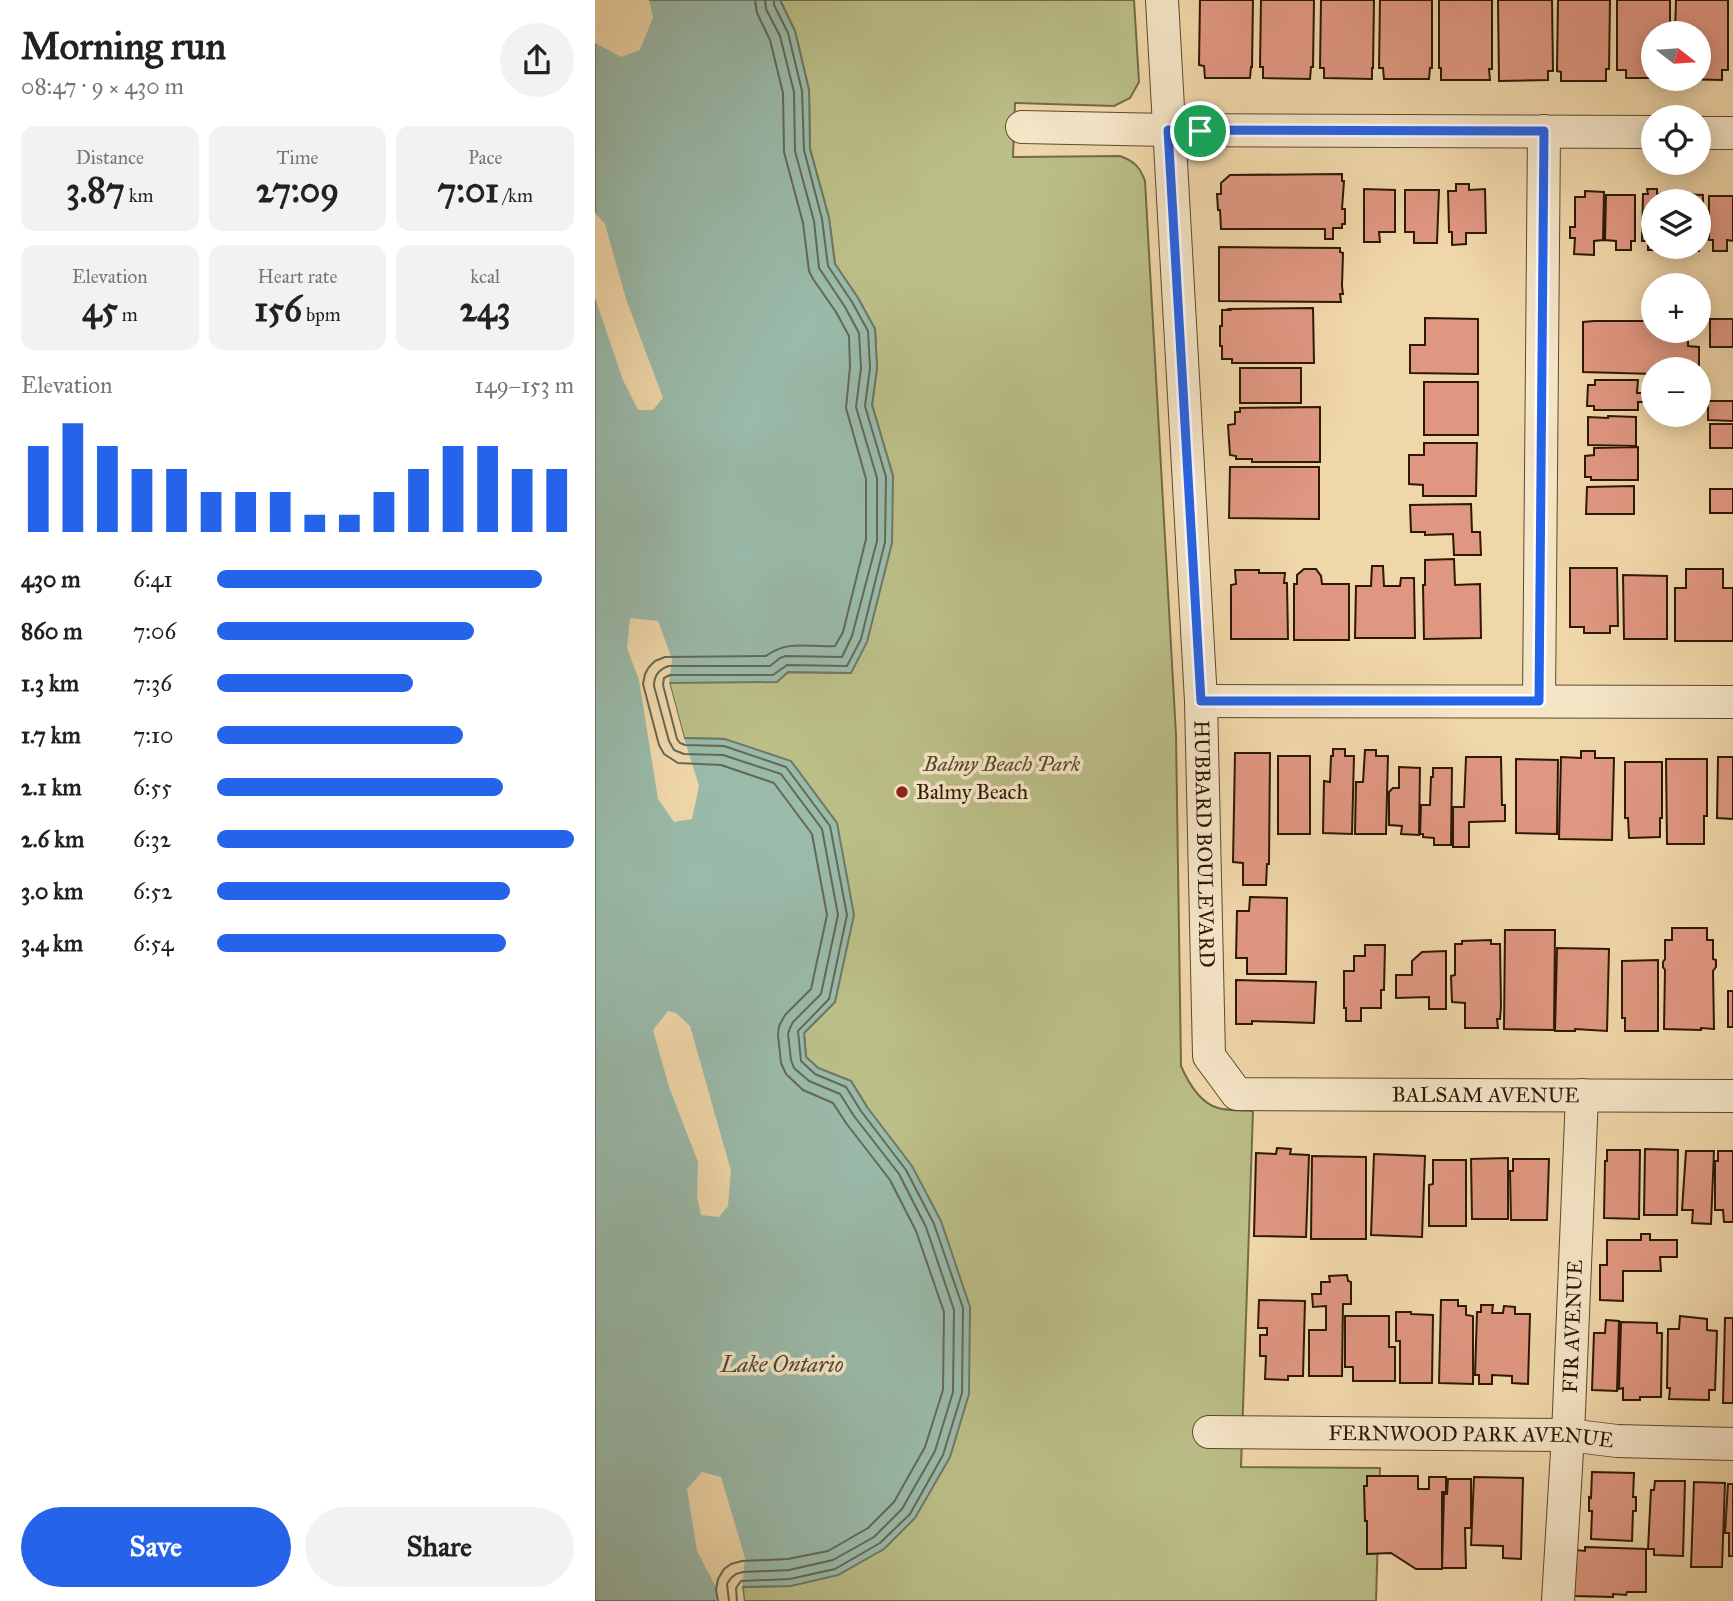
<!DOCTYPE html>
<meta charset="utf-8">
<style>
:root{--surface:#fff;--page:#f2f2f2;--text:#222;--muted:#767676;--accent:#2563eb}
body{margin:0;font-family:"IM FELL Great Primer",serif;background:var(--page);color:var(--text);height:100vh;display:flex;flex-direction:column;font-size:26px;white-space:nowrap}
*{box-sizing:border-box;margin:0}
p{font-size:23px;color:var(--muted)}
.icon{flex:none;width:38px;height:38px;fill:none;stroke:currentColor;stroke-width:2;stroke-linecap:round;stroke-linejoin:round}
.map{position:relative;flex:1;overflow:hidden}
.details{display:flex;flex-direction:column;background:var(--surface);width:595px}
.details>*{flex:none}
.needle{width:46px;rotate:107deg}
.buttons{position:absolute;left:1046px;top:21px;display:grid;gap:14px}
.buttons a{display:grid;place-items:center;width:70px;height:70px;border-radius:50%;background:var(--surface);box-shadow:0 4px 18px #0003;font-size:35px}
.pin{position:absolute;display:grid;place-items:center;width:60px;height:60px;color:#fff;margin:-30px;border:4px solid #fff;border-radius:50%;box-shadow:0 2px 7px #0007}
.round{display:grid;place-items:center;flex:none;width:74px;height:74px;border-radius:37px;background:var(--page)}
.overview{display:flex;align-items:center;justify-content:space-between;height:119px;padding:0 21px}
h1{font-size:38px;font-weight:700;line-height:52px}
.metrics{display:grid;grid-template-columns:repeat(3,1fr);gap:10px;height:119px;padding:7px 21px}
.metrics div{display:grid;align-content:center;border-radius:14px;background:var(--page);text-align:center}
.metrics b{font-size:35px;font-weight:700}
.metrics small{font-size:19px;font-weight:400}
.metrics p{font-size:19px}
.chart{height:196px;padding:14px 21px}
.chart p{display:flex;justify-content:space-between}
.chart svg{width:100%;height:126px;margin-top:7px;stroke:var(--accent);stroke-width:6}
.primary-button{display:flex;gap:14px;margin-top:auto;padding:14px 21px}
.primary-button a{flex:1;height:80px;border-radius:42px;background:var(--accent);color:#fff;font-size:28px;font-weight:700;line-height:80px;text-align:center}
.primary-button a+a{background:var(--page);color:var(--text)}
ul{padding:0 21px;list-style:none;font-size:23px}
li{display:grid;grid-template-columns:112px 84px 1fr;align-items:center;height:52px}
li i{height:18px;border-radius:9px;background:var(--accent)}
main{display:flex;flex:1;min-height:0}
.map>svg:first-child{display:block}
</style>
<main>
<section class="details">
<div class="overview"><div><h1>Morning run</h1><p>08:47 · 9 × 430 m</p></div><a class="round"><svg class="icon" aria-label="share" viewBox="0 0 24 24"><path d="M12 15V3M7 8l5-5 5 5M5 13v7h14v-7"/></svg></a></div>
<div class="metrics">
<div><p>Distance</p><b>3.87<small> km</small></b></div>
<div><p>Time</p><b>27:09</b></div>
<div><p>Pace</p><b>7:01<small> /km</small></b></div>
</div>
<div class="metrics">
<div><p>Elevation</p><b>45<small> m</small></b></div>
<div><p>Heart rate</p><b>156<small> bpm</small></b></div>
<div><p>kcal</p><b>243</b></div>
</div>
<div class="chart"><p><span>Elevation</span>149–153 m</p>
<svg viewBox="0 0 160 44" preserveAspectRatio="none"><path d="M5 44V14M15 44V6M25 44V14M35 44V22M45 44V22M55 44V30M65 44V30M75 44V30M85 44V38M95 44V38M105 44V30M115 44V22M125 44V14M135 44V14M145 44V22M155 44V22"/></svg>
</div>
<ul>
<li><b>430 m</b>6:41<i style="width:91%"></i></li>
<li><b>860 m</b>7:06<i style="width:72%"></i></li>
<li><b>1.3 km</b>7:36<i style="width:55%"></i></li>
<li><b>1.7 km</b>7:10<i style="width:69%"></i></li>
<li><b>2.1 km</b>6:55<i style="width:80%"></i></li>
<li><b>2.6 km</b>6:32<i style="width:100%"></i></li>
<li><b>3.0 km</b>6:52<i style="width:82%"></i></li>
<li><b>3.4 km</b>6:54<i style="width:81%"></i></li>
</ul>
<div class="primary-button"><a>Save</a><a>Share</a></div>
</section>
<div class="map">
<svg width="1138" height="1601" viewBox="0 0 1138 1601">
<rect width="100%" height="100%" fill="#f0d7a9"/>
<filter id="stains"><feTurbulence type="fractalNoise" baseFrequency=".00286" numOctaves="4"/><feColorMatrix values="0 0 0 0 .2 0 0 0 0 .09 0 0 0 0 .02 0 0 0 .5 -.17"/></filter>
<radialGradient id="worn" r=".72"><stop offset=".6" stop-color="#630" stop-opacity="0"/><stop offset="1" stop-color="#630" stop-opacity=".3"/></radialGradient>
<path fill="#bbbe87" stroke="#746b45" stroke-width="2" d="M185 0H539L544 82 535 98 519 106 420 103 418 157 525 156C539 161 545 167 550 181L581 735 586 1066C593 1082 605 1103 623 1108 634 1111 647 1110 658 1111L646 1467 785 1468 781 1601H149L147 1587 196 1586 272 1107 256 1081 223 1068 211 1057 209 1033 240 1002 130 739 89 738 74 682H181L193 672 256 673 298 476 277 405 282 368 280 329 263 298 240 264 234 218 215 149 214 90 200 31Z"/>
<path fill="#9abaaa" stroke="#6e7967" stroke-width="2" d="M0 0H185L200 31 214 90 215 149 234 218 240 264 263 298 280 329 282 368 277 405 298 476 297 543 272 642 256 673 193 672 182 682 74 683 89 738 130 739 196 761 242 823 259 915 240 1002 209 1033 211 1057 223 1068 256 1081 272 1107 317 1166 346 1221 375 1307 374 1394 355 1457 320 1518 289 1549 243 1575 196 1586 148 1587 149 1601H0Z"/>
<path fill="#f0d7a9" d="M0 0H54L58 17 45 50 26 57 0 43Z
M0 213 10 224 31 299 68 398 58 410H43L28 380 0 298Z
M35 618 63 621 77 659 74 682 89 738 104 786 97 819 79 822 63 799 44 680 32 648Z
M73 1011 81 1013 95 1026 136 1171 133 1206 124 1217 106 1215 102 1197 103 1162 74 1087 58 1030Z
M107 1472 126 1477 150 1558 147 1587 149 1601H121L122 1589 102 1551 92 1489Z"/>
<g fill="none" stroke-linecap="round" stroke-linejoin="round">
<path stroke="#646956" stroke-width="2" d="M123 1601 121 1590 123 1579 129 1569 136 1564 147 1561 193 1559 233 1551 273 1528 299 1502 330 1447 348 1390 349 1312 321 1231 295 1180 251 1123 238 1103 208 1090 191 1074 186 1063 183 1035 184 1026 190 1015 216 989 232 915 217 834 179 783 126 765 83 763 69 754 64 745 48 684 50 674 54 667 60 661 70 657 171 656C194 639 214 648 240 646L248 632 271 539V479L251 408 255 367 254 336 241 312 218 279 214 271 208 223 189 152 188 93 175 40 162 13 160 0
M134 1601 132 1584 136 1578 141 1574 148 1572 194 1570 238 1560 279 1537 307 1509 340 1451 358 1392 359 1310 331 1227 304 1174 259 1116 245 1094 214 1081 199 1068 196 1060 193 1034 195 1028 198 1022 226 994 243 915 227 829 186 774 128 755 89 754 79 750 74 741 59 686C59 676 64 669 74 666H175L185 658 191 656 247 657 257 636 282 541V478L261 407 266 368 264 333 250 307 224 268 219 221 200 151 199 92 185 36 171 9 170 0
M142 1601 141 1588 146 1581 195 1579 240 1569 285 1543 315 1514 348 1455 367 1393 368 1308 339 1224 311 1170 266 1111 251 1087 220 1074 206 1061 203 1031 234 999 252 915 235 826 191 767 129 746 90 745 85 743 82 739 68 685 69 678 75 675H178L192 665 252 666 266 639 290 542 291 477 270 406 275 368 273 331 257 302 233 266 227 219 209 150 207 91 193 33 179 5V0"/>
</g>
<path fill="#e09781" stroke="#2d1803" stroke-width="2" d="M605 0H658L657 67H656L655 78H610L609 66 604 65Z
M666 0H719L718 67H716L715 79 668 78V67H665Z
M726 0H779L778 68H777V79L729 78V68H725Z
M785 0H837V68H835L834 79H789L788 68H784Z
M844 0H897V69H894L895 80H846V68H844Z
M903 0H957L958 71H953V80L904 81Z
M963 0H1015L1014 69H1011V81H966V72L962 71Z
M1022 0H1075V33H1059V78H1031V70H1022Z
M1081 0H1133V70H1127V80L1083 79H1104V33H1080Z
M747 174V181H749L747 209H750V224H747V228H738V239H730V229H626L625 210H623L622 194H626V183L635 175Z
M861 184H874V190L890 189 891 233H871V244L857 245V232H854L853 191H861Z
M769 189 800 190V232H784L785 242H769Z
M1052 189H1062V194L1077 195V201H1059V247H1068V250H1053V241H1047L1048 194H1053Z
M810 190H844L842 243H819V232H810Z
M990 191 1009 192 1008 240 999 241V255L979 254 980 238H975V227H980V197H990Z
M1080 194 1108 195V241H1104V201H1080Z
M1011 195H1040V241H1036V250H1021V241L1010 240Z
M1114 196H1138V241L1132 240V251H1118V240H1114Z
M624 247 745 248V252L748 253 747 286 748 294H745L746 302 624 301Z
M1088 247H1104V251H1088Z
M718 308 719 363H637V359H627V346H625V326H627V310H635L634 309Z
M830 318 883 319V374L815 373V345H830Z
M1115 319H1138V347H1115Z
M999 321H1059V331H1093V346L1104 347V372V369H1059V374L988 372V322Z
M645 368H706V403H645Z
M1000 380H1043L1042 393H1051V402H1043V410H999V406H992L993 385H1000Z
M829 382H883V435H829Z
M1113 401H1138V421L1113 420Z
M725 407V462H657V459H641V456L635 455 633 425 640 424V412H645V408Z
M1013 416 1041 417V446L993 445V417L1013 418Z
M1115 424H1138V448H1115Z
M829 443H882L881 496H828V485L814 484V455H829Z
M1043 447V480H996V477H990V456L999 455V448Z
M635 467H724V519L634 518Z
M1039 486V514H991L992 487Z
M1115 489H1138V513H1115Z
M876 504 877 532H885L886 555H859L858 534 830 535V532H816L815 505Z
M859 559 860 585 885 584 886 638 829 639 828 585H830V560Z
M777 566H788L789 586H805L806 578H819L820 638H760L761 586H776Z
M975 568H1022L1023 626H1015V633H989V627H975Z
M709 569H721L726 576 727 584H754V640H699V584H702V575Z
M1091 569H1128V588H1138V641H1080V588H1091Z
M640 570H664V573H690L689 583H692L693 639H636V585L641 584Z
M1028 575 1072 576V639H1029Z
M738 749H750V756H759L757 834 728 833 729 781 735 782 736 756H738Z
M770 750H781V756H793L791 834H760L761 782H768Z
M986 751H1000V758H1019L1017 840 964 839 966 757 986 758Z
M640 753H675L674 864H672L671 885H648V863L638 862Z
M683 756H715V834H683Z
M871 757H906L907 805H910V821L874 822V847H858V807H869Z
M1123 757H1138V819L1122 818Z
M921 759 963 760 962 834 921 833Z
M1071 759H1112V816H1109V844H1072Z
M1030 762H1067V818H1065V837L1034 838 1033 818H1030Z
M804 767 825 768 824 835 806 834 807 826 794 825V792L798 788H804Z
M838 768H857L856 845H839V838L828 837V834H825L826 805H835L836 777H838Z
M655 897 692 898 691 974H652V958H641L642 911H654Z
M1077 928H1112V940H1118V959L1121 960V967L1118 971 1119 1029 1106 1028V1030L1069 1029 1070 970 1068 967V962L1070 959V940H1077Z
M910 930H960L959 1030 909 1029Z
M896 940V944H905L906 1006 905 1019H902L903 1028H870V1003L857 1002 856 976 860 975V944H867V941Z
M770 945H790L789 990H786V1008H766V1021H751V1008H749V971H759V956H770Z
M962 948 1014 949 1012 1031 980 1029V1031H960Z
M851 951V1009H834V997L801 998V975H817V961L827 952Z
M1063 960V1031H1030V1018H1027V961Z
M641 980 721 982 719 1023 657 1021V1024H641Z
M1133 991H1138V1027H1133Z
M682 1148 696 1149 695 1154 714 1155 711 1237 659 1236 661 1153 681 1154Z
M1050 1149 1083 1150 1082 1215H1049Z
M1012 1150H1045L1044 1219 1009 1218 1010 1161H1012Z
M1091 1151H1119L1116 1224 1097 1223 1098 1210H1087Z
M1123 1151H1138V1222H1129L1128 1210H1120V1161H1123Z
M779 1154 830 1156 827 1237 776 1235Z
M717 1156 771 1157V1239H716Z
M913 1158V1219H877L876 1159Z
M918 1159H954L952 1220H916L915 1171H918Z
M838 1160H871V1226H834V1185L838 1184Z
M1046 1234H1055V1240H1082V1257H1065L1066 1271H1028V1301L1005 1300V1265H1012V1240H1046Z
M752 1275 753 1281 756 1282V1304H748L747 1376H714V1330H731V1306L718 1307 717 1294H726V1282H735L734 1276Z
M664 1300 710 1301 708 1376H693V1380L670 1379 671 1356H665V1335H672V1328H663Z
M846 1300H863V1306H871V1315L878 1316V1384L844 1383Z
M886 1305H898L897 1313H908L909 1306 920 1307V1314H935L933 1384 917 1383V1376L897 1375V1384H884V1375H880L882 1312H886Z
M801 1312H816V1314L838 1315 837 1383H805V1341H801Z
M750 1316H794V1347H800V1381H758V1367H750Z
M1085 1316 1112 1319V1330L1122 1331 1120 1390H1114V1400L1074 1399 1075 1388H1072L1073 1329H1084Z
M1130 1318H1138V1403H1128Z
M1011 1320 1024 1321 1022 1391 997 1390 999 1333H1010Z
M1026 1322 1062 1323V1333H1067L1066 1397H1045V1400H1028V1388L1024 1389Z
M997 1472 1039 1473 1038 1497H1041V1511H1038L1037 1541 996 1539 997 1511H994V1497L996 1498Z
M772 1476H823V1489H834V1477H851V1492H847V1569H821L796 1553 772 1554V1521H770L769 1486H772Z
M879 1477 928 1478 926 1559 908 1558V1546L876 1545Z
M853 1479H876V1528H870L871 1568H847L849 1494H852Z
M1060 1481H1090L1088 1556 1059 1555V1549H1053L1056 1490H1059Z
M1099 1482 1130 1483 1127 1567H1096Z
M1133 1484H1138V1556H1134V1533H1130Z
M990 1547 1051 1549V1592H1032L1031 1595 1018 1594V1597L979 1596 981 1550 990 1551Z"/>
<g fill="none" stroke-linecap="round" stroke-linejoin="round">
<defs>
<g id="minor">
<path id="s1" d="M567 0 606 701 614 1056 642 1094 1138 1096"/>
<path d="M427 127 573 130 1059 132"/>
<path d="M1104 133H1138"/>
<path d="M606 701 1138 702"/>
<path d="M944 701 949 131"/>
<path id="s2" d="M614 1432 973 1435 1022 1441 1138 1444"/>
<path id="s3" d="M963 1601 973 1435 987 1095"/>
</g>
</defs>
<use href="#minor" stroke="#5e482c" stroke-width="34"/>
<use href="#minor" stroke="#f5e5c7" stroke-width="32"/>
</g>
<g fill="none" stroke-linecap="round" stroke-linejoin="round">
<defs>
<path id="route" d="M573 130 949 131 944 701H606Z"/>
</defs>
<use href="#route" stroke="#fff" stroke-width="14"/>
<use href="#route" stroke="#2563eb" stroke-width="9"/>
</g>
<circle fill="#8f2418" stroke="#f5e5c7" stroke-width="2.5" cx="307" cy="792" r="7"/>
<g text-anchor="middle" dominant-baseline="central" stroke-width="7" stroke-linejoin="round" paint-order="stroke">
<g font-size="21" font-style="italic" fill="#584a2b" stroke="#f5e5c7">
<text x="407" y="764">Balmy Beach Park</text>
</g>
<g font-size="21" fill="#2d1803" stroke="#f5e5c7" text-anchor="start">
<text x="321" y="792">Balmy Beach</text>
</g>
<g font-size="21" fill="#2d1803" stroke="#f5e5c7">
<text stroke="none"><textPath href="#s1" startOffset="845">HUBBARD BOULEVARD</textPath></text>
<text stroke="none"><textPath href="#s1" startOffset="1353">BALSAM AVENUE</textPath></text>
<text stroke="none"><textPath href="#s3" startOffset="275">FIR AVENUE</textPath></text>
<text stroke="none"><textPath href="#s2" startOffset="262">FERNWOOD PARK AVENUE</textPath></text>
</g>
<g font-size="23" font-style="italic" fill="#4e4935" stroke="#f5e5c7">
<text x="187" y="1364">Lake Ontario</text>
</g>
</g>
<rect width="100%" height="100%" filter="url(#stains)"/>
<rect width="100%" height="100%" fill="url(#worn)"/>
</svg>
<div class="buttons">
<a><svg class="needle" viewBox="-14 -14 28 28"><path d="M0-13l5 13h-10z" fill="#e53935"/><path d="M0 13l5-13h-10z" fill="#767676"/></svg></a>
<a><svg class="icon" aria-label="locate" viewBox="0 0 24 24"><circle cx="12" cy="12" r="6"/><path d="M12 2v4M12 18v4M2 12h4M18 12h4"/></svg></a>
<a><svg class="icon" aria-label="layers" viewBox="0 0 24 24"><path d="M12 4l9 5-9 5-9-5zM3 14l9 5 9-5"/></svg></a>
<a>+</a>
<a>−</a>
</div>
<div class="pin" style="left:605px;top:131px;background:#1e9e55"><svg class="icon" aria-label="arrive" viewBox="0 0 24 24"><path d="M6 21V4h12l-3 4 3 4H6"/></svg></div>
</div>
</main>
